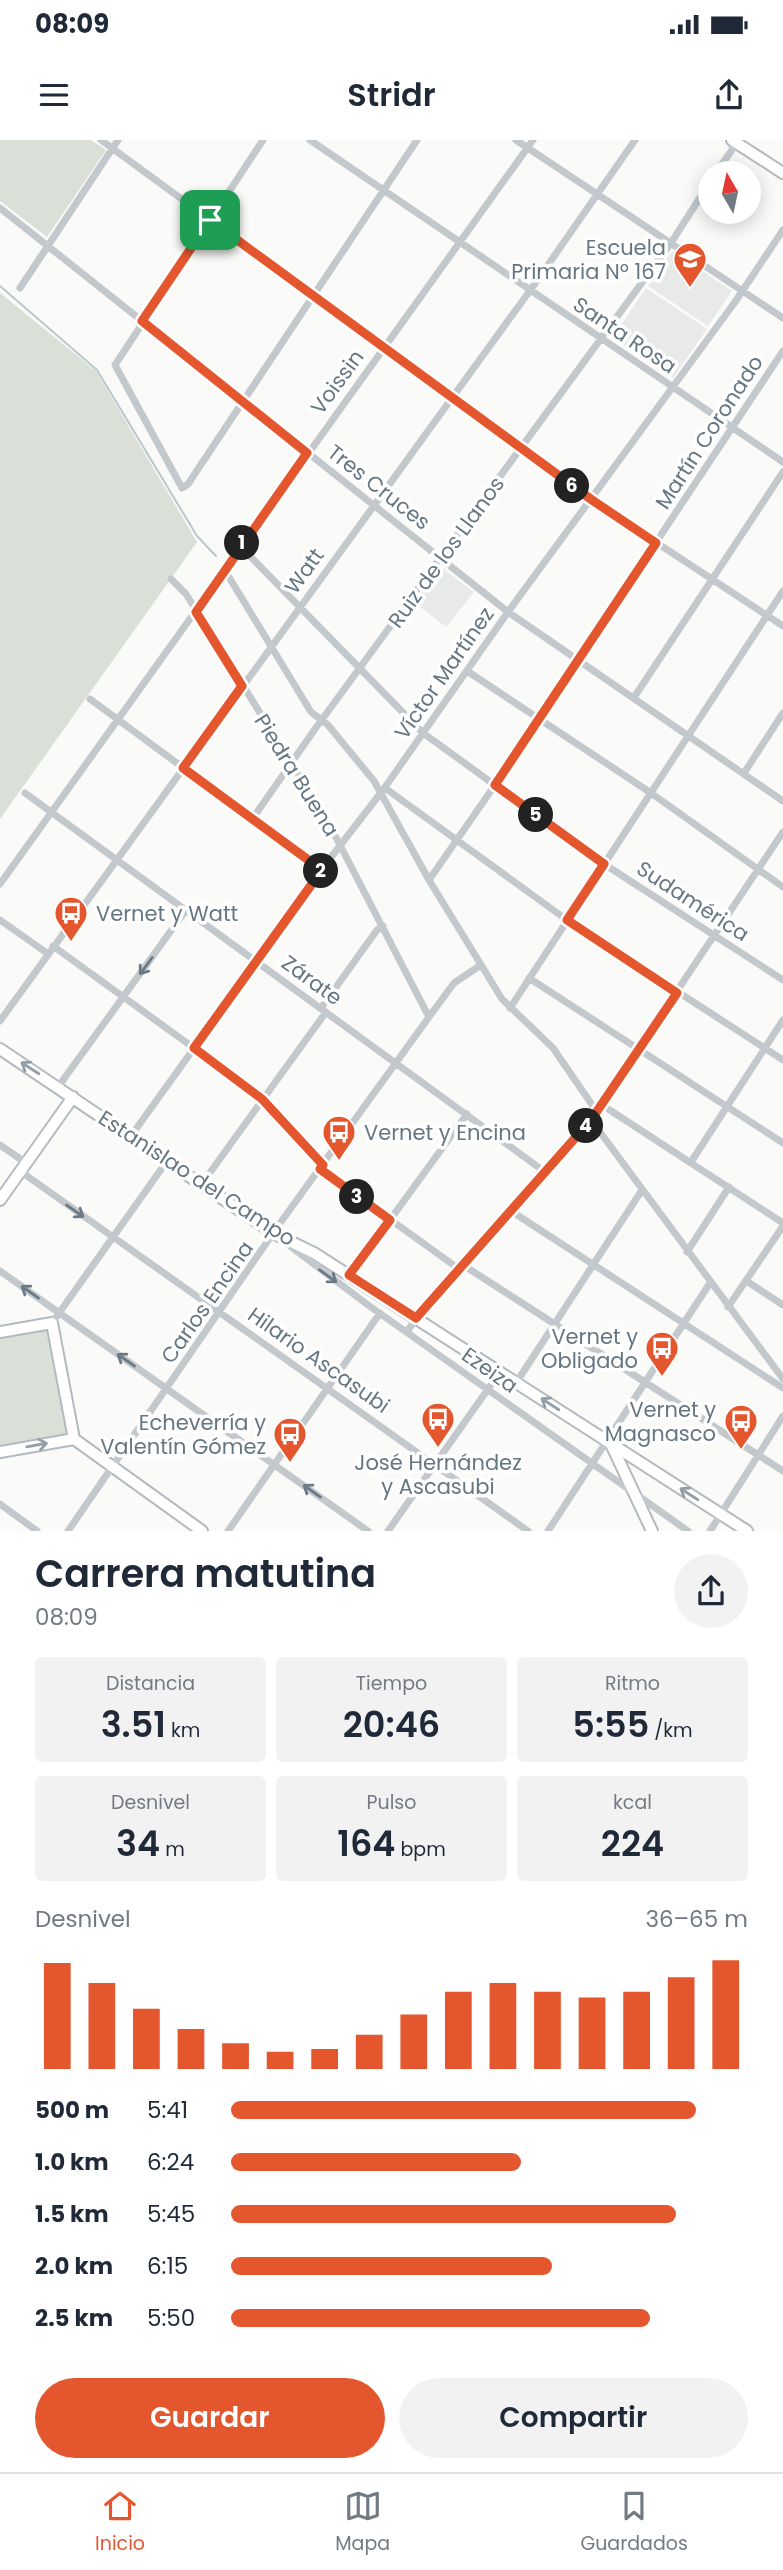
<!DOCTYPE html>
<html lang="es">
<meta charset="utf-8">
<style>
:root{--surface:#fff;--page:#f2f2f3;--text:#1f2937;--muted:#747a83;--line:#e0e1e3;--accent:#e4572e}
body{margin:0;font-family:Poppins,sans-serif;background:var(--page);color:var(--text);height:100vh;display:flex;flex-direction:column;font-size:26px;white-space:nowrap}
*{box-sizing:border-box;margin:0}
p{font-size:23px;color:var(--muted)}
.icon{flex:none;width:38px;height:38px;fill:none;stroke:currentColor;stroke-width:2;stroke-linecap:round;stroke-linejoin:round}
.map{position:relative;height:1391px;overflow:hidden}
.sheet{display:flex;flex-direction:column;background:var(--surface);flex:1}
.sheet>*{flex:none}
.needle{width:46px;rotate:351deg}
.fabs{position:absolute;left:698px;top:21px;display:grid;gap:14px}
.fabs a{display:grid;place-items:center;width:63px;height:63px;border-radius:50%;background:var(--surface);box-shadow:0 4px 18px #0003;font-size:35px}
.pin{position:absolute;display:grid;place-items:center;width:60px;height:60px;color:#fff;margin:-30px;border-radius:14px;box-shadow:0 4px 10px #0006}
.km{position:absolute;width:35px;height:35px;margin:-18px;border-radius:50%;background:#222;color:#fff;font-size:19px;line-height:35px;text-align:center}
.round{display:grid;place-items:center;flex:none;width:74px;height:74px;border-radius:37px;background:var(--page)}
.summary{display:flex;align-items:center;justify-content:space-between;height:119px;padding:0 35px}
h1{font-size:38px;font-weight:600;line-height:52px}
.figures{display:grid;grid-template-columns:repeat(3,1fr);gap:10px;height:119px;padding:7px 35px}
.figures div{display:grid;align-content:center;border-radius:7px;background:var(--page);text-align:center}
.figures b{font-size:35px;font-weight:600}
.figures small{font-size:19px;font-weight:400}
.figures p{font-size:19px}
.chart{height:196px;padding:14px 35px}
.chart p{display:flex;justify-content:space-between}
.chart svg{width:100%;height:126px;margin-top:7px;stroke:var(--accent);stroke-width:6}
.button{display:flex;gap:14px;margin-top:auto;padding:14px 35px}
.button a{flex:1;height:80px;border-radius:42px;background:var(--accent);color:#fff;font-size:28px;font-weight:600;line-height:80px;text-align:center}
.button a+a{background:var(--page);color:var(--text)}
ul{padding:0 35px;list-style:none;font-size:23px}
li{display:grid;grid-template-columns:112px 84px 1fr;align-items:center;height:52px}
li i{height:18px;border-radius:9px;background:var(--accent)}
.status{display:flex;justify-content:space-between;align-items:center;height:49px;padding:0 35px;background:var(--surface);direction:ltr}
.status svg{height:19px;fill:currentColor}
header{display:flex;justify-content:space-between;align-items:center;height:91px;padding:0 35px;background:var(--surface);font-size:32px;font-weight:600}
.tabs{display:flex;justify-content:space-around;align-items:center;height:98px;border-top:2px solid var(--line);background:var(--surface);font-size:19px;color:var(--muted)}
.tabs a{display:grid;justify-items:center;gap:4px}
.tabs .selected{color:var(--accent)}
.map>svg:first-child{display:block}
</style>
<div class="status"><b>08:09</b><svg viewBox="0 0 49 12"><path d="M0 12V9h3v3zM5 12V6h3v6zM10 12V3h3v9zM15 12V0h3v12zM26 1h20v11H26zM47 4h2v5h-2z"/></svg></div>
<header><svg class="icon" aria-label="menu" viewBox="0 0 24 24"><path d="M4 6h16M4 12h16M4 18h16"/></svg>Stridr<svg class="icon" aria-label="share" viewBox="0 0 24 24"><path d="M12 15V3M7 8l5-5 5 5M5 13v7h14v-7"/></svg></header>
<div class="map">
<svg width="783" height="1391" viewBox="0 0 783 1391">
<rect width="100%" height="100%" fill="#fafaf8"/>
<path fill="#e8e9e9" d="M672 111 732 151 708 186 648 146Z
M646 148 707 189 673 238 613 197Z
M441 427 474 452 446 487 414 462Z"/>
<path fill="#dadfd7" d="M0 0H91L106 10 47 97 0 61Z
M0 153 96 231 197 402 0 679Z
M49 1185 68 1296 0 1306V1194Z"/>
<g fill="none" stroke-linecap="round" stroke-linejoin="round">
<path stroke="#bbc7cb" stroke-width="2" d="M0 146 97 230 197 396 216 416"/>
<defs>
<path id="secondary" d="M0 909 275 1094 314 1113 747 1391
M0 1060 73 957
M0 1192 52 1183 74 1299
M611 1304 652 1391
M0 1312 74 1299 202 1391"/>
<path id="primary" d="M732 0 783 33"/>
</defs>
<use href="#secondary" stroke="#b3babf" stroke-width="14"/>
<use href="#primary" stroke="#b5babe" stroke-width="14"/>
<path stroke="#c3c8cc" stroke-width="7" d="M101 0 592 360 783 486
M263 0 115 225 182 348 188 344 417 0
M310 0 783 322
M516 0 783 178
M716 33 738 1
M0 68 508 472 783 661
M20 148 118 0
M240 406 423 593 604 724 783 840
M224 429 311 572 328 585 374 641 429 740 502 859 553 908 597 972
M171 439 186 454 328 682 429 877
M467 531 651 653 783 747
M635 556 783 332
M90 559 322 730
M744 633 783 573
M385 648 567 780 783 920
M25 653 545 1032
M253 678 315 589 671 103 710 42
M429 740 495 645 783 211
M0 744 533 0
M0 780 47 813
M53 806 252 950 323 1025
M529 838 783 1003
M321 868 377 790 383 786
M510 868 783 451
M0 881 534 145 635 0
M58 947 186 770
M599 963 783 1083
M591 980 783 1239
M131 996 332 716 383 650 508 472 735 162 783 90
M0 1005 26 1023
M691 1022 783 880
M320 1029 459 1129
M20 1031 528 1391
M201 1045 326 872
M511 1071 783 1248
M286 1103 368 1165 688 1391
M687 1112 729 1047
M463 1125 783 1331
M0 1131 368 1391
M350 1135 467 974
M748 1142 783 1165
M728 1167 783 1086
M52 1183 167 1021
M407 1192 416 1178 591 980 783 692
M516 1243 642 1050
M0 1364 37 1391
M68 1391 278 1086 429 877 454 843 481 825
M228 1391 380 1173
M388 1391 500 1232
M548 1391 710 1143
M710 1391 783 1276"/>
<use href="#secondary" stroke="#fff" stroke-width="10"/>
<use href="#primary" stroke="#fff" stroke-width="10"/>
</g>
<defs><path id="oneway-shaft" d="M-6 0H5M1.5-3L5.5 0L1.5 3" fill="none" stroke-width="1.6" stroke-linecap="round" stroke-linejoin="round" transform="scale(1.75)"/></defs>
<g stroke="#6a7a87">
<use href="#oneway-shaft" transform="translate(146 826) rotate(126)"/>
<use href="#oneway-shaft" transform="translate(75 1071) rotate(35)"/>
<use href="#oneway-shaft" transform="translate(328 1136) rotate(36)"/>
<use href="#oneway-shaft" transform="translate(30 1152) rotate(-145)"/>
<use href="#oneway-shaft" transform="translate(126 1220) rotate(-145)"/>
<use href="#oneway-shaft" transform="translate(312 1351) rotate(-145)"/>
</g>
<g stroke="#939fa8">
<use href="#oneway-shaft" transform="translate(30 928) rotate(-147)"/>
<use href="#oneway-shaft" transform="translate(550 1264) rotate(-147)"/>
<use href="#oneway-shaft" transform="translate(37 1305) rotate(-10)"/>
<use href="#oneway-shaft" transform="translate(689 1354) rotate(-147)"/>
</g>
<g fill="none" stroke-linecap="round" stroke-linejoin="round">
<defs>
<path id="route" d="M210 80 592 360 656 403 495 645 604 724 567 780 677 853 591 980 416 1178 349 1135 390 1080 320 1029 323 1025 262 959 194 908 322 730 183 628 242 546 196 472 307 313 142 181Z"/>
</defs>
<use href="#route" stroke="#fff" stroke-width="14"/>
<use href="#route" stroke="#e4572e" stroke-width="9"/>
</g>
<defs>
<symbol id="school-pin" viewBox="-11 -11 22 30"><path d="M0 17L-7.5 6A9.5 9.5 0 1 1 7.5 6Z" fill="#e4572e" stroke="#fff"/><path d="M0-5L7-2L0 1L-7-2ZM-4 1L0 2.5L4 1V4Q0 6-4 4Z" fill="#fff"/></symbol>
<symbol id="bus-pin" viewBox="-11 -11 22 30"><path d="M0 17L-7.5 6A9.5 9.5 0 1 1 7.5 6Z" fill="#e4572e" stroke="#fff"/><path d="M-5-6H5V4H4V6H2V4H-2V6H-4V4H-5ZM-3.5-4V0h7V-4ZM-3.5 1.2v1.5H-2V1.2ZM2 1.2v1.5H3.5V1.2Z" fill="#fff"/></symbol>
</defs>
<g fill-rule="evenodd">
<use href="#school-pin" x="671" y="100" width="38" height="52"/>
<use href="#bus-pin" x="52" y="754" width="38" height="52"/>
<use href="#bus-pin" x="320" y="973" width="38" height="52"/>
<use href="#bus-pin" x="643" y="1189" width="38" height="52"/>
<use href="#bus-pin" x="419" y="1260" width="38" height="52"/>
<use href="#bus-pin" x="722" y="1262" width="38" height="52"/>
<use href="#bus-pin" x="271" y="1275" width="38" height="52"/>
</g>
<g text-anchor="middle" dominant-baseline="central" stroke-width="7" stroke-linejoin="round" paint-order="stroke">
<g font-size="21" fill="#657683" stroke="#fff" text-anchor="end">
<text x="666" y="107">Escuela<tspan x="666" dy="24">Primaria Nº 167</tspan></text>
<text x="96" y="773" text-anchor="start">Vernet y Watt</text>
<text x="364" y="992" text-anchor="start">Vernet y Encina</text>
<text x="638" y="1196">Vernet y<tspan x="638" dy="24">Obligado</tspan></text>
<text x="716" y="1269">Vernet y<tspan x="716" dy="24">Magnasco</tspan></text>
<text x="266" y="1282">Echeverría y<tspan x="266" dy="24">Valentín Gómez</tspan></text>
<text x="438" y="1322" text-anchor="middle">José Hernández<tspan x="438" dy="24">y Ascasubi</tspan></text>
</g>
<g font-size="21" fill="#657683" stroke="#fff">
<text transform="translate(625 195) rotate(34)">Santa Rosa</text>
<text transform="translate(337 242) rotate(-54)">Voissin</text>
<text transform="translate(709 292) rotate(-57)">Martín Coronado</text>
<text transform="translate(379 347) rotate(38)">Tres Cruces</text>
<text transform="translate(446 412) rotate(-54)">Ruiz de los Llanos</text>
<text transform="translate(304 431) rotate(-54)">Watt</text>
<text transform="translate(444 533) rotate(-55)">Víctor Martínez</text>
<text transform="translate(297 635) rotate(58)">Piedra Buena</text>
<text transform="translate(693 761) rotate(33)">Sudamérica</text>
<text transform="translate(312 840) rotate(36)">Zárate</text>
<text transform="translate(197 1038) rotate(33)">Estanislao del Campo</text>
<text transform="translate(207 1162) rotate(-55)">Carlos Encina</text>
<text transform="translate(319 1220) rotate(35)">Hilario Ascasubi</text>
<text transform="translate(490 1230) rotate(35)">Ezeiza</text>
</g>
</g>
</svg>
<div class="fabs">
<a><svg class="needle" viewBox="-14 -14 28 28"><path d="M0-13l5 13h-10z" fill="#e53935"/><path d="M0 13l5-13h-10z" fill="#747a83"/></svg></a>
</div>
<div class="pin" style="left:210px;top:80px;background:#1e9e55"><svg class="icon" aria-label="arrive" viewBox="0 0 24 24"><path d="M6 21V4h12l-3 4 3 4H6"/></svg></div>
<b class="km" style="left:242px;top:403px">1</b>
<b class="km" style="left:321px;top:731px">2</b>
<b class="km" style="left:357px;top:1057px">3</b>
<b class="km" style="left:586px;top:986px">4</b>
<b class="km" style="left:536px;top:675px">5</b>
<b class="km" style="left:572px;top:346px">6</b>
</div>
<section class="sheet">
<div class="summary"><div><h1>Carrera matutina</h1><p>08:09</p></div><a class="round"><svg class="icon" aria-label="share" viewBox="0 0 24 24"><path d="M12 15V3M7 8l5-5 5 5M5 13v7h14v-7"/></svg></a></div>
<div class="figures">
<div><p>Distancia</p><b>3.51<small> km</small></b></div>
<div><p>Tiempo</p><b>20:46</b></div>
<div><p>Ritmo</p><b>5:55<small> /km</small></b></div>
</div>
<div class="figures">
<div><p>Desnivel</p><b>34<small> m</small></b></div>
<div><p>Pulso</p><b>164<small> bpm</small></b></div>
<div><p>kcal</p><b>224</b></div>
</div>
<div class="chart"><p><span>Desnivel</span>36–65 m</p>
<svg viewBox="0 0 160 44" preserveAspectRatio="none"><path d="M5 44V7M15 44V14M25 44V23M35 44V30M45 44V35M55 44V38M65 44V37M75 44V32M85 44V25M95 44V17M105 44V14M115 44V17M125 44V19M135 44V17M145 44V12M155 44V6"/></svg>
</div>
<ul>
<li><b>500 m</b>5:41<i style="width:90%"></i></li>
<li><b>1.0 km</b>6:24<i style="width:56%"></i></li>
<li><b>1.5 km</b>5:45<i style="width:86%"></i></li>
<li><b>2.0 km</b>6:15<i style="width:62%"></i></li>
<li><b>2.5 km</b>5:50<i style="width:81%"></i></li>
</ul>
<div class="button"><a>Guardar</a><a>Compartir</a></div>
</section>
<nav class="tabs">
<a class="selected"><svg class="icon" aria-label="home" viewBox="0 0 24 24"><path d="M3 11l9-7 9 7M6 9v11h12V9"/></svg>Inicio</a>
<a><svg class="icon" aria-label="map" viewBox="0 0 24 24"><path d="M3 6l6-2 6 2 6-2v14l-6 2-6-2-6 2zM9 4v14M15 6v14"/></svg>Mapa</a>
<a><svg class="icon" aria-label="saved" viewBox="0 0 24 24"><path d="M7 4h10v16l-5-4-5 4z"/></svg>Guardados</a>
</nav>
